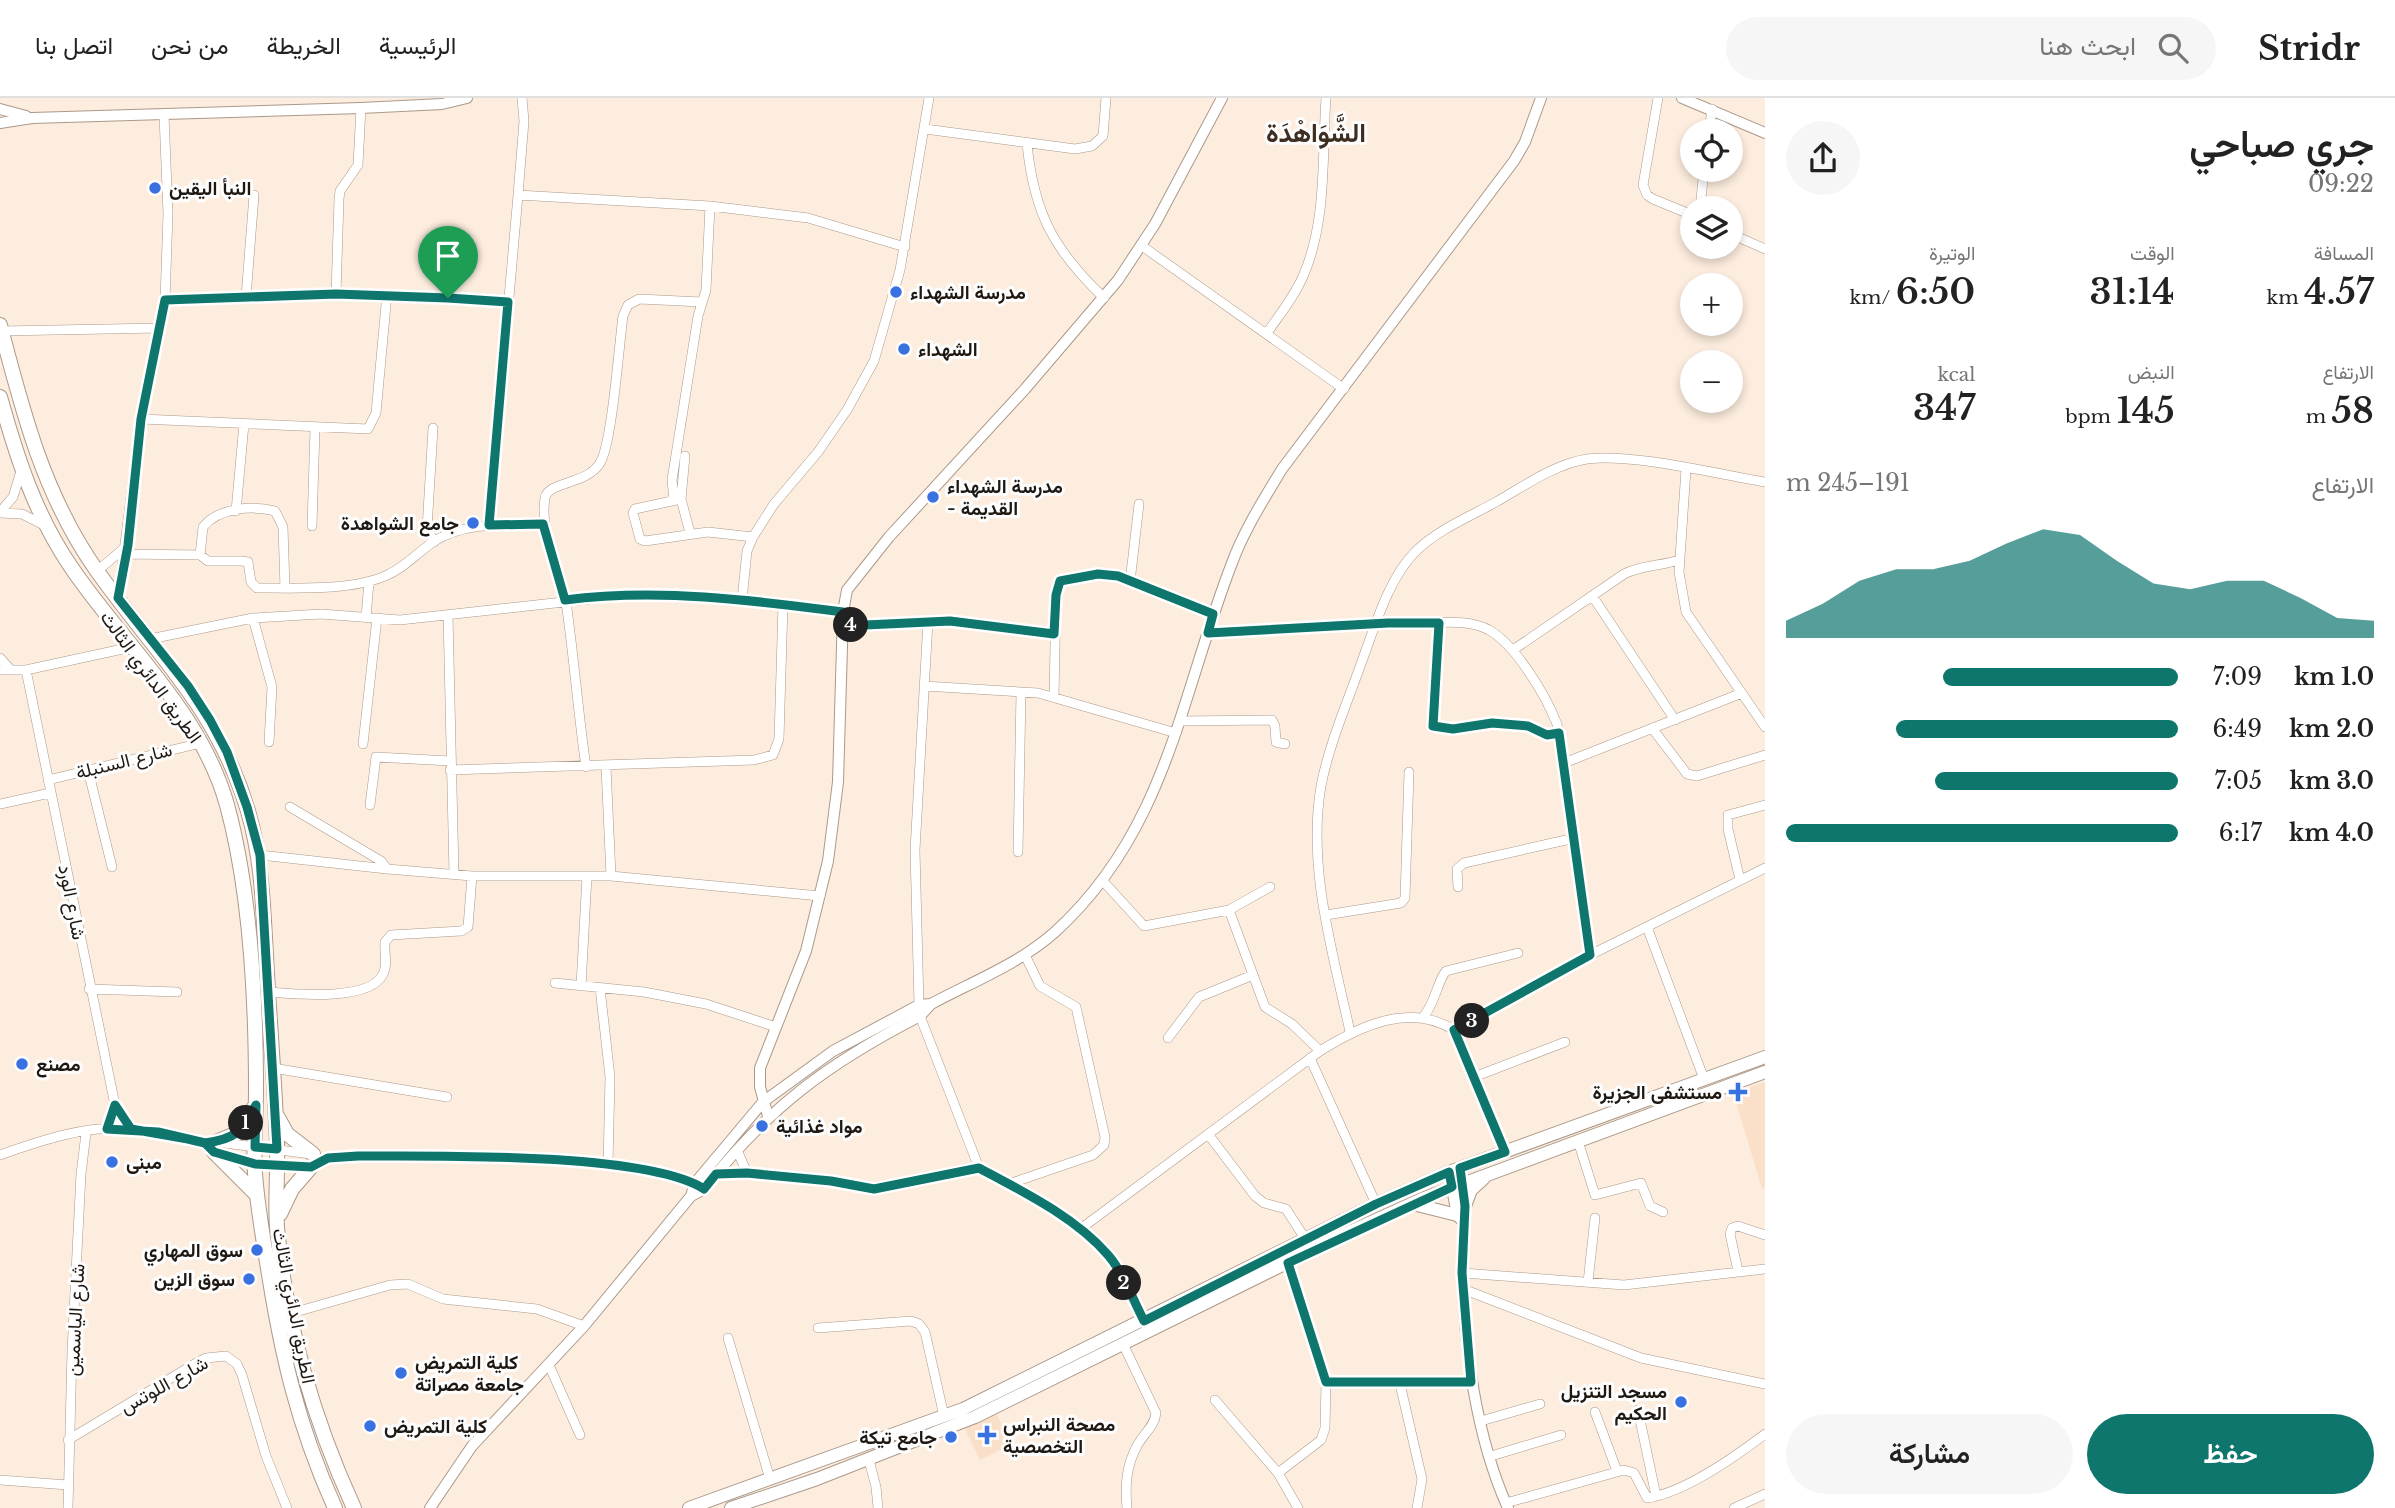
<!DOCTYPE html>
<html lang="ar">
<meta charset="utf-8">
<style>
:root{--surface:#fff;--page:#f6f6f6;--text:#222;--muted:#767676;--line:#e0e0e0;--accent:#0f766e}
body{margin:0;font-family:"Libre Baskerville",Vazirmatn,serif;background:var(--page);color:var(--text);direction:rtl;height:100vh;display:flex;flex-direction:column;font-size:26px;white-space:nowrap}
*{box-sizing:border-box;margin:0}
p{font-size:23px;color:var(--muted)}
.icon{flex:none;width:38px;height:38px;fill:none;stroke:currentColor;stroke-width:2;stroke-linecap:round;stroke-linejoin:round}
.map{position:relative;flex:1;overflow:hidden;direction:ltr}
.sheet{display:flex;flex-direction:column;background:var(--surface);width:630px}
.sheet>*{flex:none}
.controls{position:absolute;left:1680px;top:21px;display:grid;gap:14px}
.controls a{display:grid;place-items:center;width:63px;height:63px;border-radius:50%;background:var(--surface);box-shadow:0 4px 10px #0003;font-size:35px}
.pin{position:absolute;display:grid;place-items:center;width:60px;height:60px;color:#fff;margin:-72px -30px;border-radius:50% 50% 50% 0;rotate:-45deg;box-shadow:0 0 7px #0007}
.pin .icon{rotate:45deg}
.km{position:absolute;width:35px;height:35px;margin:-18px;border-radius:50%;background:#222;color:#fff;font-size:19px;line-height:35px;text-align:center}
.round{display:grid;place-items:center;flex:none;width:74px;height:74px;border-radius:37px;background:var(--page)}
.summary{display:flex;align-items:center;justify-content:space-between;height:119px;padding:0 21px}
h1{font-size:38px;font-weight:600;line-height:52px}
.stats{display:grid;grid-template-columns:repeat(3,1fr);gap:10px;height:119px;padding:7px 21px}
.stats div{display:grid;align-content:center}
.stats b{font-size:35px;font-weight:600}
.stats small{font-size:19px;font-weight:400}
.stats p{font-size:19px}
.chart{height:196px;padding:14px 21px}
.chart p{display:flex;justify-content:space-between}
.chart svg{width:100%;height:126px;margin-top:7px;fill:var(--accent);opacity:.7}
.cta{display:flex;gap:14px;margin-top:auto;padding:14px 21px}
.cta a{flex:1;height:80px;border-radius:42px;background:var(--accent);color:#fff;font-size:28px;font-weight:600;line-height:80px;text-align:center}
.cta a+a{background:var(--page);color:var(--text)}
ul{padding:0 21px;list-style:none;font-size:23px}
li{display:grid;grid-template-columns:112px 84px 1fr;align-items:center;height:52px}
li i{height:18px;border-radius:9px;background:var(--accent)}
header{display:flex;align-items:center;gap:42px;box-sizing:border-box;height:98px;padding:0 35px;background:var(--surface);border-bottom:2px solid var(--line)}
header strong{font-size:33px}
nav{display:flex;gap:38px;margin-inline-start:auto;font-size:24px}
.search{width:490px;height:63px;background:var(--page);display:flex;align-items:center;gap:18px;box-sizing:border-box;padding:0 24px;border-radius:38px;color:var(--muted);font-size:26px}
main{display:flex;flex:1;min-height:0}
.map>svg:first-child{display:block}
</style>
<header>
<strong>Stridr</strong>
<div class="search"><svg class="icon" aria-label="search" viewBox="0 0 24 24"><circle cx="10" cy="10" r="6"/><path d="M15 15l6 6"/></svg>ابحث هنا</div>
<nav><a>الرئيسية</a><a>الخريطة</a><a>من نحن</a><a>اتصل بنا</a></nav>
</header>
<main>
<section class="sheet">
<div class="summary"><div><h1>جري صباحي</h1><p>09:22</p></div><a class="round"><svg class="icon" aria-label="share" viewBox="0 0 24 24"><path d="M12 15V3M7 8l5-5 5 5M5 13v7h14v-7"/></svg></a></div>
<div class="stats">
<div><p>المسافة</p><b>4.57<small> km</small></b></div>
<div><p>الوقت</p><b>31:14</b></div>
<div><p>الوتيرة</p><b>6:50<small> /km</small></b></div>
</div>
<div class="stats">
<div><p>الارتفاع</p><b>58<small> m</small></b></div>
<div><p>النبض</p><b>145<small> bpm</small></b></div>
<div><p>kcal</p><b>347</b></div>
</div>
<div class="chart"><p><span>الارتفاع</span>191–245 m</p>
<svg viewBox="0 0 160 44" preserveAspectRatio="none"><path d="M0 44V38L10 32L20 24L30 20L40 20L50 17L60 11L70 6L80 8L90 17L100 25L110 27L120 24L130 24L140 30L150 37L160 38V44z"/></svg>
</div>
<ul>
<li><b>1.0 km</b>7:09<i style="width:60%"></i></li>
<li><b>2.0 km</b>6:49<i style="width:72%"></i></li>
<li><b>3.0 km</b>7:05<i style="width:62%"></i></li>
<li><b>4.0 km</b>6:17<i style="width:100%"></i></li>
</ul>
<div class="cta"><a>حفظ</a><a>مشاركة</a></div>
</section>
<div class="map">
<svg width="1765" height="1410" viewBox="0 0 1765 1410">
<rect width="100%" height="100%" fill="#fdeddf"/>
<path fill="#fadfc9" d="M1765 984V1090L1762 1091 1733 994Z
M995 1312 1011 1347 980 1362 963 1327Z"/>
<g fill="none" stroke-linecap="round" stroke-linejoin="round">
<defs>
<path id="minor" d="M1658 0 1643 87 1647 97 1653 101 1692 117
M925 31 1075 51 1092 48 1103 38 1106 0
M1709 33 1712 11
M1027 46C1034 116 1054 152 1104 200
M518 97 710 108 808 120 905 149
M1700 110 1704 72
M1731 136 1765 151
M1142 148 1344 291
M336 196 339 101 340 93 358 67 361 10
M246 199 254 97
M165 202 336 196 508 204
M2 233 160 230
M1267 235C1280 216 1295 198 1304 176 1327 122 1322 57 1326 0
M141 321 368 331 376 315 387 196
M433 330 427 431 434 444
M685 358 681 401 690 435
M1686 371 1679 474 1686 514 1765 629
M681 401 635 411 633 415 640 441 645 443 708 434 753 439
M674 402 672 382 698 218 706 192 710 108
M236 413 244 326
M0 414 13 399 21 373
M0 415 22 416 44 427
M489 427 518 97 524 23 522 0
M312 428 315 330
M126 456 200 457 208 463H242L248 464 251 484 257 490C293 490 351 493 385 478 403 471 417 455 433 444 465 423 507 427 543 426
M200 457 203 429C218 410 252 407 275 413L283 429 285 490
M97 473 128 447
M1130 484 1139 406
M1593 499 1675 622
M118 500 141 321 165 202 168 116 164 17
M742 502 747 453 753 439 774 406 818 354 847 312 874 263 900 172 929 0
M448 517 454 776
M366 519 369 484
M253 520 272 589 269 644
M928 523 915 752 919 907 920 918 979 1070
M1439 525 1433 628 1453 631 1492 625 1528 628 1547 637 1558 635
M844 528 950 523 1054 535
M1208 535C1279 531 1350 525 1421 525 1444 525 1468 521 1489 532 1516 547 1546 598 1557 626L1590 857
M150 541 253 520 321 516 400 522 627 497 742 502 843 514
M1513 552 1624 476C1642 467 1661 468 1679 462
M0 560 11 572
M0 572H26L132 549
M26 572 115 1007 131 1031
M924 588 1038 595 1176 635
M1054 599 1056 497 1060 483 1109 476 1213 516
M1179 623 1272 622 1275 628 1276 644 1285 646
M1652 630 1687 676 1697 678 1765 657
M363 646 377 520
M1564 665 1742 595
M586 669C578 614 574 559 566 504 560 468 539 437 545 400 548 383 587 387 600 365 612 346 619 247 623 218L628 207 639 201 702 204
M606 669 611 778
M88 672 112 769
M450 672 754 662 773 657 779 641 783 506
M48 682 201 645
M0 706 50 695
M370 707 376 659 450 663
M290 709 381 763 387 771
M1018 754 1021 595
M260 757 387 771 472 778H611L820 798
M1102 782 1144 828 1229 812 1265 909 1292 926 1320 953
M1740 782 1728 731V717L1765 707
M1458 789 1457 771 1464 765 1575 740
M1229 812 1270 789
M1326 817 1401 805 1405 800 1409 674
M1647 829 1704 981
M555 885 644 894 706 906 776 929
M581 888 587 778
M600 890 610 979 608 1067
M89 891 177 894
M268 894C293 896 370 904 383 876 388 868 384 853 385 844L391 837 461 833 468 829 472 778
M1424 918C1436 903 1437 884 1446 873L1518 855
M1454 932 1590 857 1765 770
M1350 934C1333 855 1307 770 1321 688 1329 646 1348 603 1362 563 1375 528 1389 480 1415 454 1437 432 1469 419 1496 404 1524 388 1555 366 1587 361 1632 355 1717 376 1765 384
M1168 940 1199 899 1253 877
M1310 960 1376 1106
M273 970 447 999
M1474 979 1565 944
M107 1031 115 1007
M1208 1036 1255 1098 1264 1105 1286 1111 1306 1142
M1578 1043 1595 1097 1641 1085 1650 1108 1663 1114
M205 1046 214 1054 276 1068 311 1069 328 1061 358 1058C429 1058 646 1054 700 1089
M737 1052 747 1075
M0 1057C39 1043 89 1026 131 1031 157 1034 192 1047 216 1044L311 1056
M716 1076 747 1075 831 1083 874 1091 979 1070C1022 1093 1075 1119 1108 1157 1123 1175 1133 1202 1144 1223
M1009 1086 1093 1057 1104 1047 1105 1039 1076 909 1040 888 1025 857
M1079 1132 1320 953C1360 928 1410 904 1454 932L1505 1053
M1288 1165 1326 1284H1471
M1738 1173 1730 1136 1732 1130 1738 1128 1765 1137
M1463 1175 1624 1187 1765 1171
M1588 1184 1595 1120
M1463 1191 1641 1260 1765 1286
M292 1215 390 1187 408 1186 443 1201 537 1211 584 1228
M818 1230 911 1223 919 1226 925 1234 944 1318
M728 1240 770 1381
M1124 1248 1156 1315C1155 1328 1143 1336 1137 1348 1126 1368 1125 1388 1127 1410
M549 1267 580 1337
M1400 1286 1422 1381 1417 1410
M1215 1302 1278 1375 1298 1410
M1638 1312 1656 1398
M1595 1314 1617 1373
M1481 1323 1540 1306
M68 1342 196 1265 206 1260 226 1258 237 1266 242 1277 266 1358 287 1410
M1491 1358 1561 1337
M869 1362 876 1389 878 1410
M1278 1375 1321 1342 1325 1330 1326 1284
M0 1382 68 1387
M1506 1405 1624 1372 1634 1375 1647 1400C1683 1395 1736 1358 1765 1336
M68 1410 72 1253 81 1076 86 1035
M1734 1410 1765 1396"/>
<path id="tertiary" d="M1682 0 1765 35
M0 11 26 18
M0 25 32 20 361 10 442 6 467 0
M768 1018 760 989V970L806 853 828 763 838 684 843 514 847 492 889 439 1025 291 1118 182 1155 126 1222 0
M1460 1071C1466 1105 1462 1138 1463 1173 1463 1247 1477 1342 1508 1410
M1449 1074 1457 1117 1461 1122
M691 1098 704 1091C769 1009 827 966 920 918L931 906C972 884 1019 866 1055 834 1167 732 1180 599 1232 465 1244 432 1264 401 1282 371L1514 63 1525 44 1541 0
M430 1410 472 1348 584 1228 691 1098 695 1085 763 1004 833 953 919 907 931 906"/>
<path id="secondary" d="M1413 1106 1457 1117
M1465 1108 1471 1092 1484 1080
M689 1410 963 1311 1376 1106 1449 1074 1765 959
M731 1410 817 1381 975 1319 1345 1136 1422 1101 1765 974"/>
<path id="primary" d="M0 227C23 315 44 398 97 473 156 556 218 611 248 713 262 761 263 807 266 857 269 920 275 984 277 1047 278 1074 275 1102 277 1129 285 1225 314 1323 354 1410
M0 299C17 360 35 416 71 469 124 547 201 614 227 707 251 795 256 901 256 992 256 1019 253 1048 255 1075 257 1105 262 1134 267 1164 281 1254 297 1326 335 1410
M277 1018 287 1036 313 1056
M216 1044 238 1035 255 1008
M214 1054 257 1097
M280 1116 292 1091 311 1069"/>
</defs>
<use href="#minor" stroke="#ab9989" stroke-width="10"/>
<use href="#tertiary" stroke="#ab9989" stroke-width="12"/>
<use href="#secondary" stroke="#ab9989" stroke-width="14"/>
<use href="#primary" stroke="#ab9989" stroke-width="16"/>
<use href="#minor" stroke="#fff" stroke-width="9"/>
<use href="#tertiary" stroke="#fff" stroke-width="10"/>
<use href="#secondary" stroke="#fff" stroke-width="12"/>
<use href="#primary" stroke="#fff" stroke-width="14"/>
</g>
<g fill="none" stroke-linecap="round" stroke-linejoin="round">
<defs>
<path id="route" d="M448 200 336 196 165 202 141 321 128 447 118 500 188 588 210 622 227 654 247 709 260 757 277 1051 255 1049 256 1007C241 1034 236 1041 205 1045L158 1034 107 1031 115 1007 131 1031 188 1041 205 1045 214 1054 255 1066 311 1069 328 1060 358 1058C434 1058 646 1054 704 1091L716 1076 747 1075 831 1083 874 1091 979 1070C1022 1093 1075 1119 1108 1157 1123 1174 1133 1202 1144 1223L1376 1106 1449 1074 1452 1089 1288 1165 1326 1284H1471L1462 1175 1465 1108 1460 1070 1505 1054 1454 932 1590 857 1559 635 1547 637 1528 628 1492 625 1453 631 1433 628 1439 525H1388L1208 535 1213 516 1118 478 1098 476 1060 483 1056 497 1054 536 950 523 844 528 843 514C752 502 657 490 565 502L543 426 489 427 508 204 448 200"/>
</defs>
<use href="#route" stroke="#fff" stroke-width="14"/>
<use href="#route" stroke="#0f766e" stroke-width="9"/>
</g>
<g fill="#3971e0" stroke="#fdfdfd" stroke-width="2.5">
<circle cx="155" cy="90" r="7"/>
<circle cx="896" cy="194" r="7"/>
<circle cx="904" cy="251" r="7"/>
<circle cx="933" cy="399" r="7"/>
<circle cx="473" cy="425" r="7"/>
<circle cx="22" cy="966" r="7"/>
<path d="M1734.5 983.5h7v7h7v7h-7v7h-7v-7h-7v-7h7z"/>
<circle cx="762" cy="1028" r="7"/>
<circle cx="112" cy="1064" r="7"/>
<circle cx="257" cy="1152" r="7"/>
<circle cx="249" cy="1181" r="7"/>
<circle cx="401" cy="1275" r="7"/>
<circle cx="1681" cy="1304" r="7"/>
<circle cx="370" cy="1328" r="7"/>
<path d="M983.5 1326.5h7v7h7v7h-7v7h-7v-7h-7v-7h7z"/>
<circle cx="951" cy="1339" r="7"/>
</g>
<g text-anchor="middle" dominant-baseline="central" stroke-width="6" stroke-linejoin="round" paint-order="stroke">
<g font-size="19" font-weight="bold" fill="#1f1812" stroke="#fdfdfd" text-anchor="start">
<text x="169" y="90">النبأ اليقين</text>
<text x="910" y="194">مدرسة الشهداء</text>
<text x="918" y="251">الشهداء</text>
<text x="947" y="388">مدرسة الشهداء<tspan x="947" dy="22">- القديمة</tspan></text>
<text x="459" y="425" text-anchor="end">جامع الشواهدة</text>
<text x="36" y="966">مصنع</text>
<text x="1722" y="994" text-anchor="end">مستشفى الجزيرة</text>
<text x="776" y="1028">مواد غذائية</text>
<text x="126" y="1064">مبنى</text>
<text x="243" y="1152" text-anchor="end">سوق المهاري</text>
<text x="235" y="1181" text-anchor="end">سوق الزين</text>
<text x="415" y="1264">كلية التمريض<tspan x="415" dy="22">جامعة مصراتة</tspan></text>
<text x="1667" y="1293" text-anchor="end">مسجد التنزيل<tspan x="1667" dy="22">الحكيم</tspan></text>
<text x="1003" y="1326">مصحة النبراس<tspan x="1003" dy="22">التخصصية</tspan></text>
<text x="384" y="1328">كلية التمريض</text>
<text x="937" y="1339" text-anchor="end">جامع تيكة</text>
</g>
<g font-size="19" fill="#1f1812" stroke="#fdfdfd">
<text transform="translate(151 579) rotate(54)">الطريق الدائري الثالث</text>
<text transform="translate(124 663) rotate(-14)">شارع السنبلة</text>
<text transform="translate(72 804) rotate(79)">شارع الورد</text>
<text transform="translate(294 1208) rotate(79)">الطريق الدائري الثالث</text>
<text transform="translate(75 1222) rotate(-87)">شارع الياسمين</text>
<text transform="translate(164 1287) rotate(-29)">شارع اللوتس</text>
</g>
<g font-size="26" font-weight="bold" fill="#3d2e21" stroke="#fdfdfd">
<text x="1316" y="35">الشَّوَاهْدَة</text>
</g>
</g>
</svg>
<div class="controls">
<a><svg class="icon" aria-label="locate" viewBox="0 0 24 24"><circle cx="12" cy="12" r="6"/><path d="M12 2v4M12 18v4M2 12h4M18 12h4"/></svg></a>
<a><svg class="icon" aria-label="layers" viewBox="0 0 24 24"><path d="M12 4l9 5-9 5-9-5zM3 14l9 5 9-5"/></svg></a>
<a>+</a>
<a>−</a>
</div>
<div class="pin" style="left:448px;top:200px;background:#1e9e55"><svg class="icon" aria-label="arrive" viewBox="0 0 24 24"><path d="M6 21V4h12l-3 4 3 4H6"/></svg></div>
<b class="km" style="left:246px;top:1025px">1</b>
<b class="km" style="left:1124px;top:1185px">2</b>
<b class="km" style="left:1472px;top:923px">3</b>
<b class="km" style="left:851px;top:527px">4</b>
</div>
</main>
